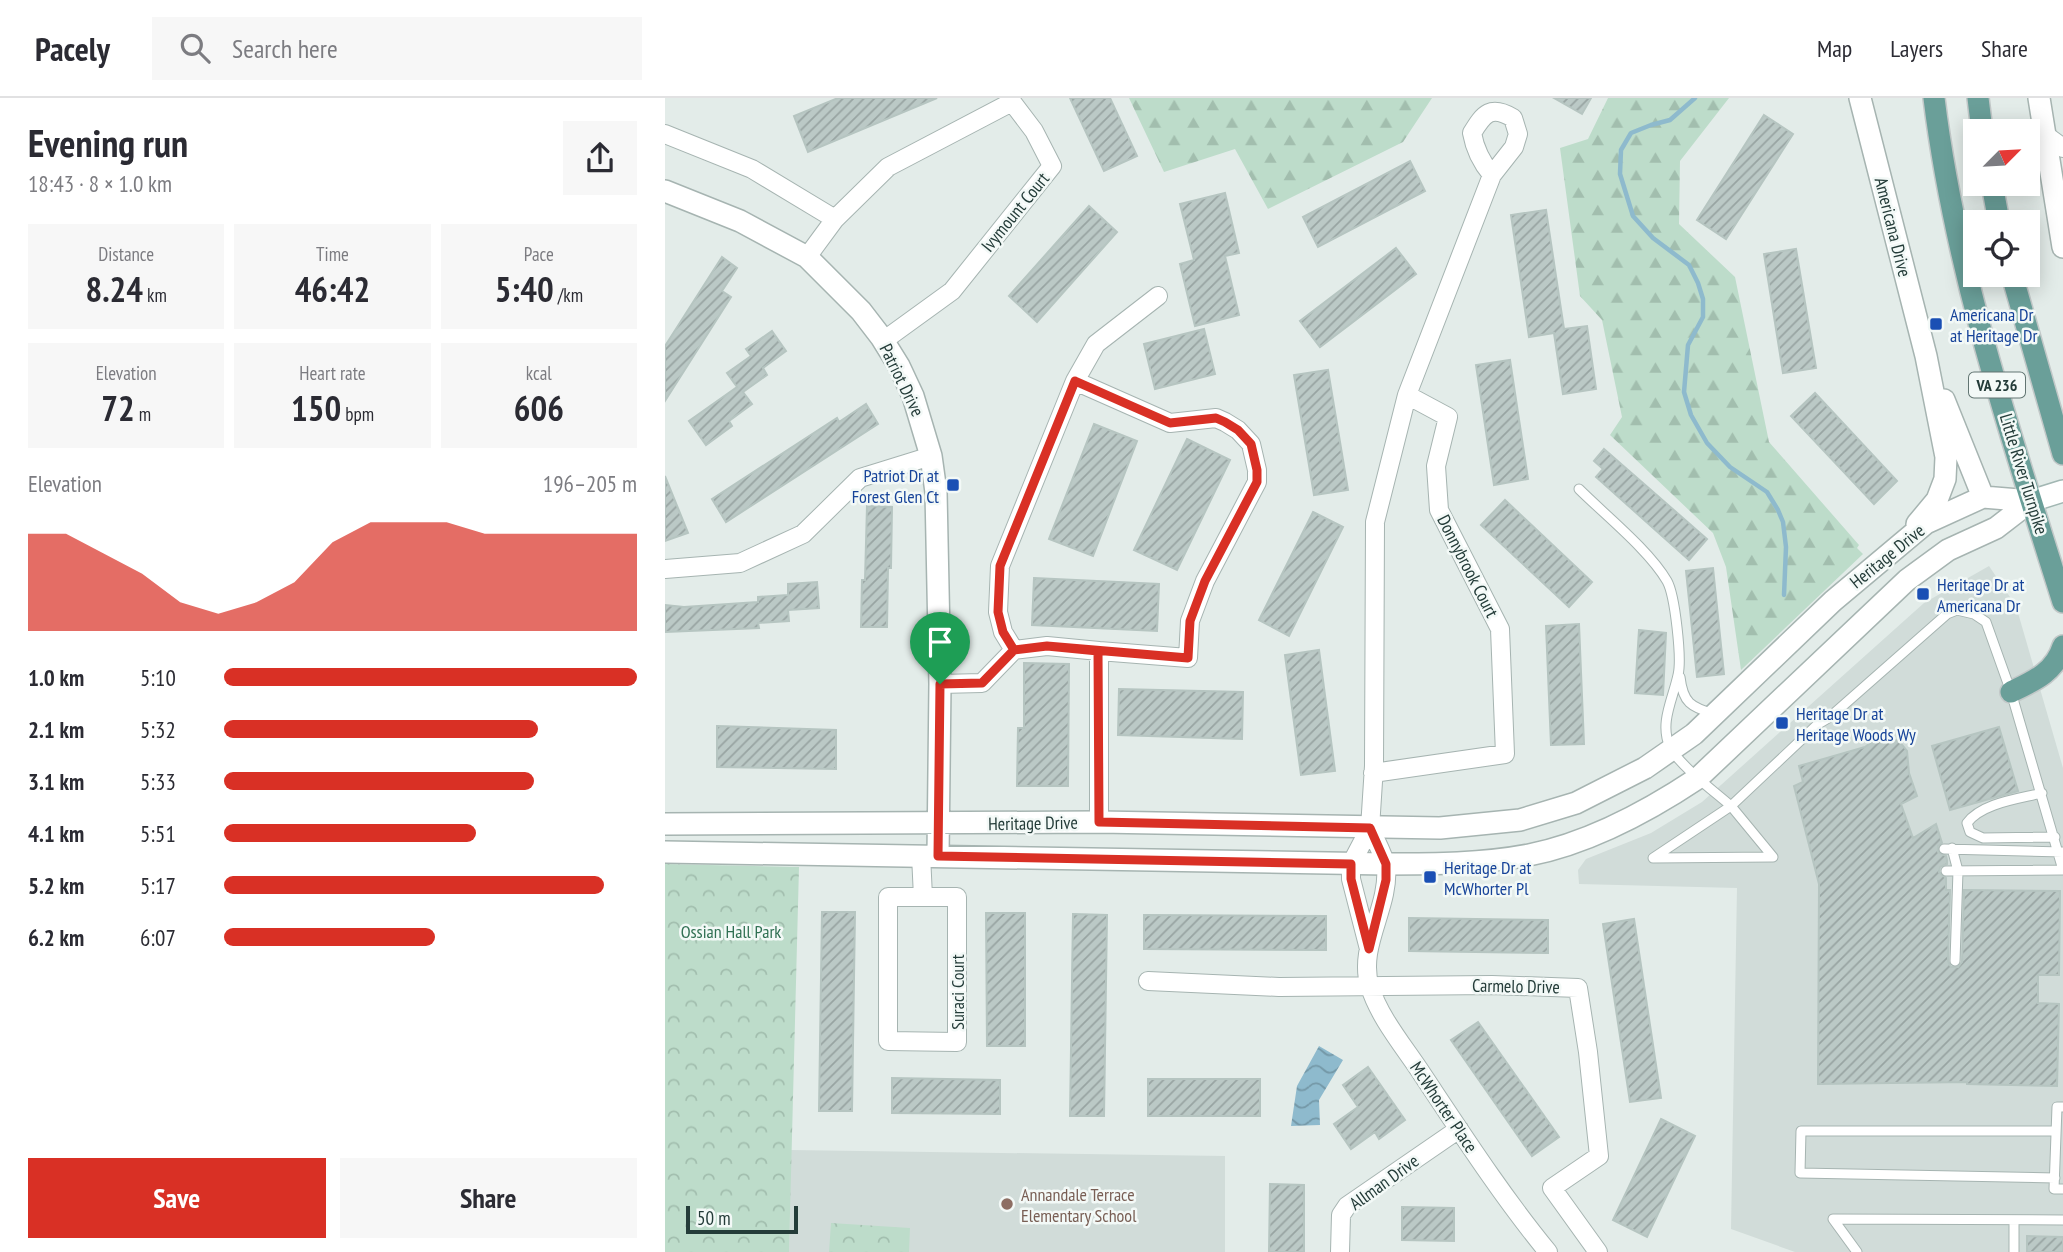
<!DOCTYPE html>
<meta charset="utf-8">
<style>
:root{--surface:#fff;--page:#f7f7f7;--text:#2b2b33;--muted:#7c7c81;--line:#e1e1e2;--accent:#d93025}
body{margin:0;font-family:"PT Sans Narrow",sans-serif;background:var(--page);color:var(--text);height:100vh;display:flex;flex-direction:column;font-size:26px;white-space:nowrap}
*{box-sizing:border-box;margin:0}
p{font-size:23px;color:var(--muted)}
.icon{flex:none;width:38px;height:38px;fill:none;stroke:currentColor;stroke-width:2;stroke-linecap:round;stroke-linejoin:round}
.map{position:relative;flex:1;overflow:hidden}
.sheet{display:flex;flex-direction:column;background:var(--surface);width:665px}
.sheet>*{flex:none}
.needle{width:46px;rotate:66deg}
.buttons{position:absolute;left:1298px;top:21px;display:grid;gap:14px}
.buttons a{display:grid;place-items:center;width:77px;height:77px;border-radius:0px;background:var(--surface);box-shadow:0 4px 18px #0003;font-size:35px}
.scale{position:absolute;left:21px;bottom:18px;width:112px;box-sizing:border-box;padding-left:7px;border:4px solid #243c39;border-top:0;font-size:19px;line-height:24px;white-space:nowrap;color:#243c39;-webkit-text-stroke:5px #f3f9f7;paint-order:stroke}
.pin{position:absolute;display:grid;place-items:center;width:60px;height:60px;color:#fff;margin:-72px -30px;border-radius:50% 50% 50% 0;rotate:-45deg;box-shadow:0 0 7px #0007}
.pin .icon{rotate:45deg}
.round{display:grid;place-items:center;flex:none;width:74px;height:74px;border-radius:0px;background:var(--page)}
.overview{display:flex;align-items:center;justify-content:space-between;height:119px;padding:0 28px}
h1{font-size:38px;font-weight:700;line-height:52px}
.metrics{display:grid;grid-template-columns:repeat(3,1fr);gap:10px;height:119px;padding:7px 28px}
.metrics div{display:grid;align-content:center;border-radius:0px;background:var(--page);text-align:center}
.metrics b{font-size:35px;font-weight:700}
.metrics small{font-size:19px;font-weight:400}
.metrics p{font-size:19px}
.chart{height:196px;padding:14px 28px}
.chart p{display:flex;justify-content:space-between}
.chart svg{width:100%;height:126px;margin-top:7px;fill:var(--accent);opacity:.7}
.button{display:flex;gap:14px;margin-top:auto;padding:14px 28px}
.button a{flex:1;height:80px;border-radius:0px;background:var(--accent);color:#fff;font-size:28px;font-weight:700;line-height:80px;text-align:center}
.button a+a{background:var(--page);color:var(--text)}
ul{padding:0 28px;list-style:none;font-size:23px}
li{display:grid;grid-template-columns:112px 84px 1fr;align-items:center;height:52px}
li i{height:18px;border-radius:9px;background:var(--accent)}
header{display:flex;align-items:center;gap:42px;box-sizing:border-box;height:98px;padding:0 35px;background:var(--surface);border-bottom:2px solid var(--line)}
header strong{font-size:33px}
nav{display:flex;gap:38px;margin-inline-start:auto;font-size:24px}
.search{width:490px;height:63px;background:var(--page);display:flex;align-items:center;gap:18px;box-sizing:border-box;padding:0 24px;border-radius:0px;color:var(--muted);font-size:26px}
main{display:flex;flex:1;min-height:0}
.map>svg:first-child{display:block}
</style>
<header>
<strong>Pacely</strong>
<div class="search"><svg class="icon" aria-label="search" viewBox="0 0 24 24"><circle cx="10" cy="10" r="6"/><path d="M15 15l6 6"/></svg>Search here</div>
<nav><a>Map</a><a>Layers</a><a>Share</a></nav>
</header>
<main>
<section class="sheet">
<div class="overview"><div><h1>Evening run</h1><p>18:43 · 8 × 1.0 km</p></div><a class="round"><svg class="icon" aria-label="share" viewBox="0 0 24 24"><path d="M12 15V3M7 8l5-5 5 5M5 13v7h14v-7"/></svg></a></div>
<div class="metrics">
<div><p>Distance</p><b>8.24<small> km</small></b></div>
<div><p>Time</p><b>46:42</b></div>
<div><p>Pace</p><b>5:40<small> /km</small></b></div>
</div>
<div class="metrics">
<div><p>Elevation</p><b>72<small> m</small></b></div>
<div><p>Heart rate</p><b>150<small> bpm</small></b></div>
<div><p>kcal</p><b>606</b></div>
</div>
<div class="chart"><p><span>Elevation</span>196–205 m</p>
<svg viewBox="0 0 160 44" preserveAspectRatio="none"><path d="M0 44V10L10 10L20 17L30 24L40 34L50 38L60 34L70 27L80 13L90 6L100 6L110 6L120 10L130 10L140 10L150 10L160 10V44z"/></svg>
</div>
<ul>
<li><b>1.0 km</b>5:10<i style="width:100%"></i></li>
<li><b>2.1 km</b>5:32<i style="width:76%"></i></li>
<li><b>3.1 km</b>5:33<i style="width:75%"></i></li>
<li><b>4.1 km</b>5:51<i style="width:61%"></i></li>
<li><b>5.2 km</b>5:17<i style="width:92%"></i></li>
<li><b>6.2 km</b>6:07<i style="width:51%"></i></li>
</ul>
<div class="button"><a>Save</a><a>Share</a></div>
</section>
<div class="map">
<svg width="1398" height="1154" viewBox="0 0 1398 1154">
<defs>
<pattern id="forest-firs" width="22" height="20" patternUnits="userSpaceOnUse" patternTransform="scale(1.75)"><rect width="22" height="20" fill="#bddcca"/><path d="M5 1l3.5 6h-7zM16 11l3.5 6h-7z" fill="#a2beae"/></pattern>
<pattern id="park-crowns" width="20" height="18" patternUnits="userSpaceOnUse" patternTransform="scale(1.75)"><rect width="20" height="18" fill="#bddcca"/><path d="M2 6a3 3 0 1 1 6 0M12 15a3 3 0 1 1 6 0" fill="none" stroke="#a2beae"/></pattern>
<pattern id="water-waves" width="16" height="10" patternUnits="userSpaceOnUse" patternTransform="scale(1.75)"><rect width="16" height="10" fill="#8ebacd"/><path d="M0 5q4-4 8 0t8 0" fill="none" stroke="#7498a7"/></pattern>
<pattern id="building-hatch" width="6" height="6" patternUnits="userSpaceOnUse" patternTransform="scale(1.75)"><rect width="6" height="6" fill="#bbc9c6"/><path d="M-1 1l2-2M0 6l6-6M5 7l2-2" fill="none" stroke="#98a4a2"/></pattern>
</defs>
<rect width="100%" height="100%" fill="#e3ece9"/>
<path fill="#d1dcd9" d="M1324 468 1351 508 1398 670V1154H1130L1066 1131 1072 790 914 786 913 772 921 761 986 735 1037 704 1259 505Z
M125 1052 560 1058V1154H124Z"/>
<path fill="url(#forest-firs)" d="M464 0H767L738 44 603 111 570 51 499 74Z
M943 0H1064L1015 63 1014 126 1070 179 1104 344 1194 447 1192 450 1198 456 1076 572 1061 469 1048 435 945 337 957 319 937 222 915 198 895 50 923 41Z"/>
<path fill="url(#park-crowns)" d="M0 766 134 769 124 1154H0Z
M166 1125 245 1130 244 1154H164Z"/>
<path fill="url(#water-waves)" d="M654 948 678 962 654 1002 655 1027 626 1028 632 988Z"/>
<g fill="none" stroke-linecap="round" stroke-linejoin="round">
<path stroke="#8ebacd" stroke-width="4.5" d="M1030 0 1005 22 986 27 966 35 956 52 955 76 968 118 988 140 1024 167 1033 185 1038 201V219L1023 247 1019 294 1026 317 1042 345 1065 369 1102 394 1113 412 1118 424 1121 449 1119 497"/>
</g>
<path fill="url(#building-hatch)" stroke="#b6c5c1" stroke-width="2" d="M173 0H272L143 54 129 18Z
M405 0H445L472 58 439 73Z
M889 0H926L917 16Z
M1099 17 1128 36 1061 141 1032 122Z
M745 63 760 93 653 149 638 119Z
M560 95 574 155 560 158 574 217 530 228 515 166 529 162 515 106Z
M424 108 452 134 372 224 344 198Z
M881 112 899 231 922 228 931 291 898 296 889 235 864 239 846 117Z
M731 150 751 176 655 249 635 223Z
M1131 151 1151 270 1118 275 1099 156Z
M57 159 72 170 57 193 66 199 0 303V248Z
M539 231 550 276 490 291 479 246Z
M107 233 121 253 98 270 102 277 78 294 87 306 64 323 67 328 41 347 24 323 72 289 62 275 86 258 81 251Z
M845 262 863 381 829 387 811 267Z
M663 272 683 392 649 397 629 277Z
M1150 295 1232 383 1209 406 1126 318Z
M201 306 213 326 61 424 47 401 172 320 174 324Z
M429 326 472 343 428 458 384 441Z
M522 341 565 362 512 472 469 452Z
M939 351 1042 441 1024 462 931 379 938 371 929 363Z
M0 378 23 435 0 443Z
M840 402 927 484 904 509 816 427Z
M202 408 227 409 226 470H223L222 529H196L197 482H200Z
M648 414 678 429 624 538 594 522Z
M1048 470 1059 576 1032 579 1021 473Z
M369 480 494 486 492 533 367 527Z
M152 484 154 510 123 512 124 523 93 525 94 530 0 534V507L19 509 93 504V499L123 497V486Z
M914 526 919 646 886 647 881 528Z
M974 532 1001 535 998 597 970 595Z
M654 552 670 673 636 677 620 557Z
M359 565 404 566 403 688H352L353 630H359Z
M454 591 578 594 577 641 453 637Z
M52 628 171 632V671L52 669Z
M1334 629 1353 693 1285 712 1267 648Z
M1220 639 1234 643 1242 653 1244 675 1252 698 1236 706 1248 740 1271 726 1277 745 1273 748V754L1281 758 1282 762V766L1275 769 1274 774 1281 780V792H1285L1283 863 1286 869H1293L1297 864 1299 792 1395 793 1394 877H1373V905L1394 906 1392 988 1302 986V984L1153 986 1154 786 1129 688 1138 684 1134 668 1200 649 1208 643Z
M157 814H190L187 1013H154Z
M321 815H360V948H322Z
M408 816 442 817 439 1018H405Z
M479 817 661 818V852L479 851Z
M744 820 883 822V855L744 853Z
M969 821 996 1000 965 1004 938 826Z
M813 924 894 1039 867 1058 786 942Z
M703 969 740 1022 714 1041 710 1034 686 1051 669 1026 693 1009 678 987Z
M227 980 335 982V1016L227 1015Z
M483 981H595V1018H483Z
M996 1021 1030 1038 982 1139 948 1122Z
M605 1086 639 1087V1154H604Z
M737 1109 789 1110V1143L737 1142Z
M1362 1138 1398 1139V1154H1362Z"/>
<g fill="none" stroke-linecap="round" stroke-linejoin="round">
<defs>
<path id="service" d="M914 391C940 417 984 452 1002 483 1010 497 1017 561 1013 577 1008 601 994 625 1005 649 1014 667 1050 694 1066 708L1153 626 1165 619 1282 516 1292 512 1309 516 1321 524 1346 594 1398 772
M1015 579C1018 605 1026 609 1049 616
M1377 695C1353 701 1317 705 1302 725L1305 734 1318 740 1390 739
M1066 708 1108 759 988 760Z
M1287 750 1293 773 1290 863
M1279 751 1398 754
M1281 773 1398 772
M1398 1009H1392L1389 1091H1398
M1390 1080 1135 1075 1136 1033H1391
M1192 1154 1168 1121 1398 1122
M1349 1154V1122"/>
<path id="minor" d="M0 36 87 71 170 121
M1379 36 1398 50
M142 159 170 121 223 69 347 4 369 33 387 68 287 193 218 243
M410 283 431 246 493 198
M0 471 75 465 138 436 195 380 266 358
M349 552 338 534 333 514 335 468 410 283 505 325 551 320 560 324 573 332 586 346 592 372V384L540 483 525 523 523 560 434 553
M275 586 317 585 349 552 382 548 434 553V724
M708 675 840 656 835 531 774 412 771 368 783 319 742 297 827 77 849 49 853 36 848 20C826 7 819 15 807 35 810 52 816 64 827 77
M705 730C710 742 719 756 721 769 725 809 692 849 705 889 714 919 740 950 757 976 797 1036 837 1098 883 1154
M256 757 258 799H223V943L292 944V799H258
M704 851 686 781V766L705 730 709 668 710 424 742 297
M483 883 614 889 827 887 913 890 923 954 934 1058 887 1090 933 1154
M675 1154 676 1117 682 1108 794 1031"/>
<path id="tertiary" d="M1195 0 1261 258 1281 359 1280 381 1272 402 1252 426
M1374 0 1398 149
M0 93 75 123 142 159 196 213 216 239 234 268 248 298 266 358 271 394 275 586 273 758
M1279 302 1318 399
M0 726 434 724 775 730 855 722 911 705 980 670 1029 636 1168 503 1261 425 1318 399 1366 403
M0 754 721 766C768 766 817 766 864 757 925 745 982 714 1033 680L1242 482 1283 452 1331 430 1366 403"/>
<path id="secondary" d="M1366 403 1398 393"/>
<path id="primary" d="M1269 0C1290 172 1346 339 1398 504
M1313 0 1317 33
M1327 86 1334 124
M1347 177 1398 356
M1346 594C1369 583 1390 574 1398 548"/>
</defs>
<use href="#service" stroke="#a6b4b1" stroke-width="11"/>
<use href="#minor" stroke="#a6b4b1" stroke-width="20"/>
<use href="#tertiary" stroke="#a6b4b1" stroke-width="24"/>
<use href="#secondary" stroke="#a2b7b3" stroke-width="24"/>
<use href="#primary" stroke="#c2c8c8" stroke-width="24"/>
<use href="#service" stroke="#fff" stroke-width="9"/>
<use href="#minor" stroke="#fff" stroke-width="18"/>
<use href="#tertiary" stroke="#fff" stroke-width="21"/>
<use href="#secondary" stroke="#fff" stroke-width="21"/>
<use href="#primary" stroke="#6a9f99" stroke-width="21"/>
</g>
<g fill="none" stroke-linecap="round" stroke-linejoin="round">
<defs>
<path id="route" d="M275 586 273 758 686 766V781L704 851 721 782V766L705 730 434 724 433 553 382 548 349 552 338 534 333 514 335 468 410 283 505 325 551 320 560 324 573 332 586 346 592 372V384L540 483 525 523 523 560 382 548 349 552 317 585 275 586"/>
</defs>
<use href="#route" stroke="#fff" stroke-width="14"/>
<use href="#route" stroke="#d93025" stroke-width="9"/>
</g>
<g fill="#1a4fb4" stroke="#f3f9f7" stroke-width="2.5">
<rect x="1264" y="219" width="14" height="14" rx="3.5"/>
<rect x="281" y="380" width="14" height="14" rx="3.5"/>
<rect x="1251" y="489" width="14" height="14" rx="3.5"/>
<rect x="1110" y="618" width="14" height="14" rx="3.5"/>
<rect x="758" y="772" width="14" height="14" rx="3.5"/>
</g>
<circle fill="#8d6e63" stroke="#f3f9f7" stroke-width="2.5" cx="342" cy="1106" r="7"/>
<g text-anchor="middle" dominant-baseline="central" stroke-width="5" stroke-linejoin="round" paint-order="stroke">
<rect fill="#f3f9f7" stroke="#627572" stroke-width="2" x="1304" y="274.5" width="56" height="25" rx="5"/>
<g font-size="16" font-weight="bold" fill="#243c39">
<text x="1332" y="287">VA 236</text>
</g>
<g font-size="18" fill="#243c39" stroke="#f3f9f7">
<text transform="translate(350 114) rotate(-51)">Ivymount Court</text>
<text transform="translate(1228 129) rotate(76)">Americana Drive</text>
<text transform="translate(237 282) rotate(64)">Patriot Drive</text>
<text transform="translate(1359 376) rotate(73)">Little River Turnpike</text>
<text transform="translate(1222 458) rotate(-39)">Heritage Drive</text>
<text transform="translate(803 468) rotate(63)">Donnybrook Court</text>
<text transform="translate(368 725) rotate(-1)">Heritage Drive</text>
<text transform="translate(851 888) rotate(1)">Carmelo Drive</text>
<text transform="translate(292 894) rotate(-90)">Suraci Court</text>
<text transform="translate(779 1009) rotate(56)">McWhorter Place</text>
<text transform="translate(719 1084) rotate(-36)">Allman Drive</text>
</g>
<g font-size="18" fill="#164399" stroke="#f3f9f7" text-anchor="start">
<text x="1285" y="216">Americana Dr<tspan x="1285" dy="21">at Heritage Dr</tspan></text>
<text x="274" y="377" text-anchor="end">Patriot Dr at<tspan x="274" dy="21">Forest Glen Ct</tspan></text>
<text x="1272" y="486">Heritage Dr at<tspan x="1272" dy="21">Americana Dr</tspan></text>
<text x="1131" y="615">Heritage Dr at<tspan x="1131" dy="21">Heritage Woods Wy</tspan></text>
<text x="779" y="769">Heritage Dr at<tspan x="779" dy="21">McWhorter Pl</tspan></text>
</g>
<g font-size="18" fill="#307053" stroke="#f3f9f7">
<text x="66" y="833">Ossian Hall Park</text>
</g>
<g font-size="18" fill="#785e54" stroke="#f3f9f7" text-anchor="start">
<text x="356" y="1096">Annandale Terrace<tspan x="356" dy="21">Elementary School</tspan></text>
</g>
</g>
</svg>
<div class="buttons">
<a><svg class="needle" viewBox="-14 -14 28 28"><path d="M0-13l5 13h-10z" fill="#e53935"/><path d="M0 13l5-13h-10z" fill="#7c7c81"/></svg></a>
<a><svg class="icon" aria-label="locate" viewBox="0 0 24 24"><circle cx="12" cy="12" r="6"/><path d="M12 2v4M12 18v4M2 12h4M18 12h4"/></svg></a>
</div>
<div class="scale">50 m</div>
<div class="pin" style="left:275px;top:586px;background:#1e9e55"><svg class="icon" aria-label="arrive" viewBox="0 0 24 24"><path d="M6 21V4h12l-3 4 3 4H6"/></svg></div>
</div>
</main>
